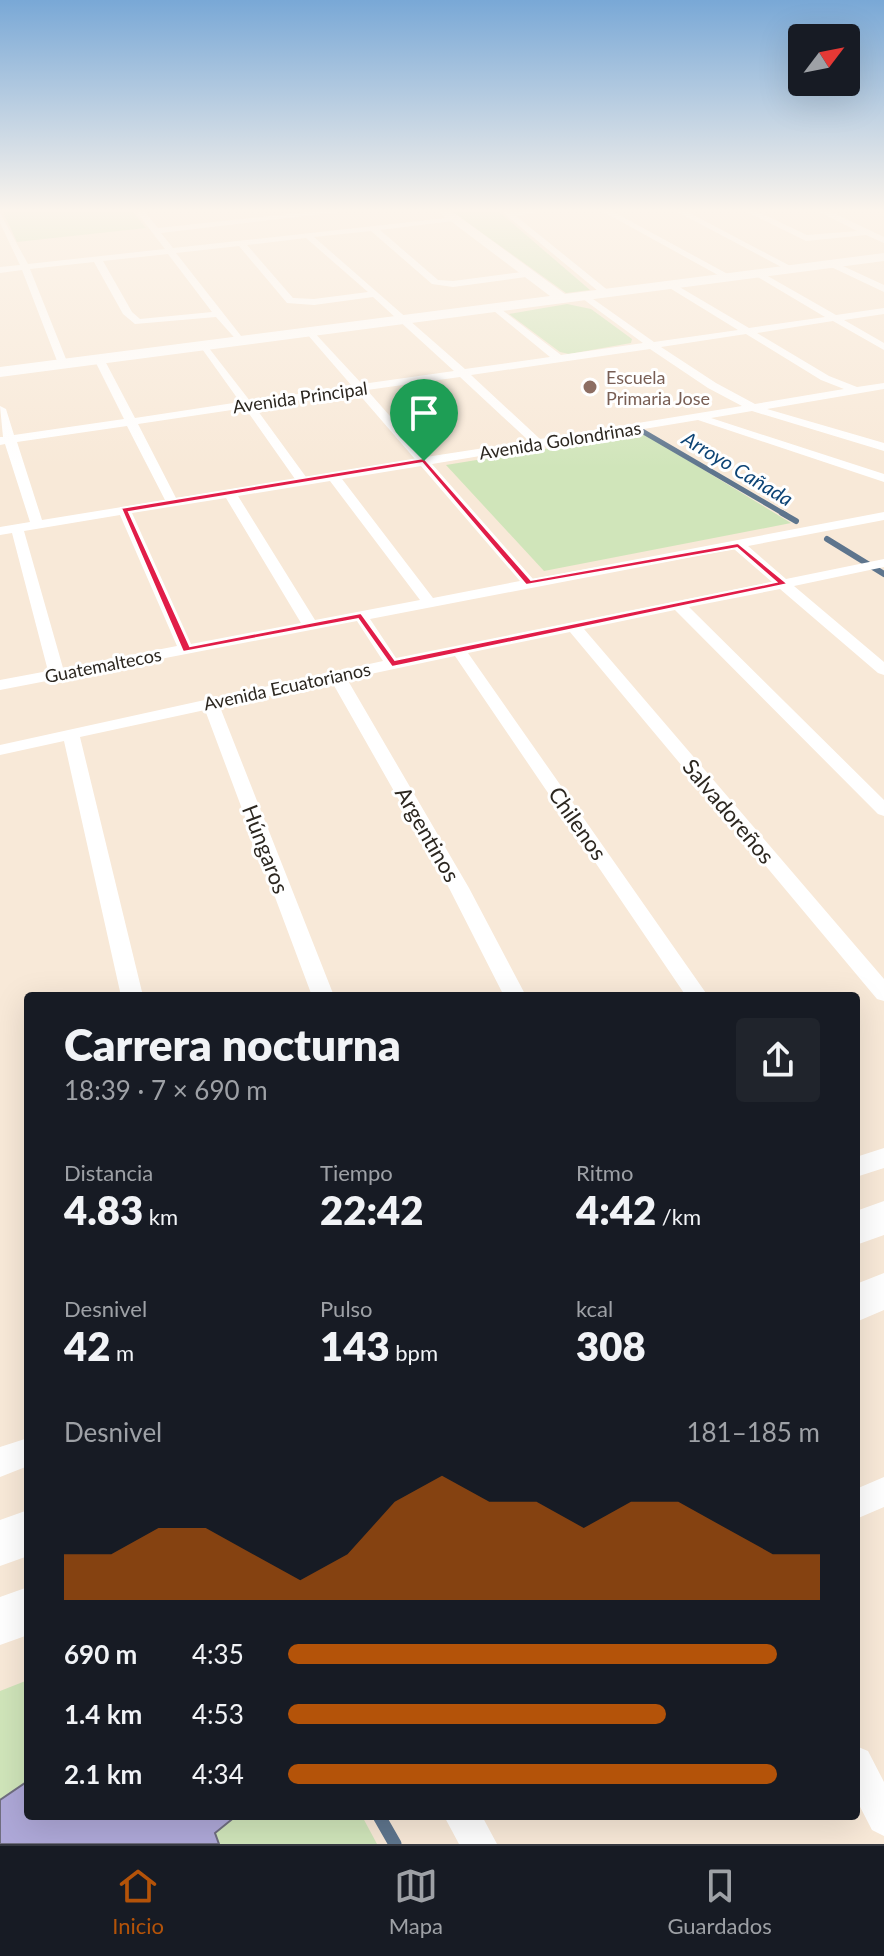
<!DOCTYPE html>
<html lang="es">
<meta charset="utf-8">
<style>
:root{--surface:#171b24;--page:#20242c;--text:#f1f3f6;--muted:#9ea1a6;--line:#363941;--accent:#b45309}
body{margin:0;font-family:Lato,sans-serif;background:var(--page);color:var(--text);height:100vh;display:flex;flex-direction:column;font-size:30px;white-space:nowrap}
*{box-sizing:border-box;margin:0}
p{font-size:26px;color:var(--muted)}
.icon{flex:none;width:44px;height:44px;fill:none;stroke:currentColor;stroke-width:2;stroke-linecap:round;stroke-linejoin:round}
.map{position:relative;flex:1;overflow:hidden}
.details{position:absolute;left:24px;top:992px;width:836px;height:828px;display:flex;flex-direction:column;background:var(--surface);border-radius:8px;box-shadow:0 8px 32px #0002}
.details>*{flex:none}
.needle{width:52px;rotate:58deg}
.fabs{position:absolute;left:788px;top:24px;display:grid;gap:16px}
.fabs a{display:grid;place-items:center;width:72px;height:72px;border-radius:8px;background:var(--surface);box-shadow:0 8px 32px #0002;font-size:40px}
.pin{position:absolute;display:grid;place-items:center;width:68px;height:68px;color:#fff;margin:-82px -34px;border-radius:50% 50% 50% 0;rotate:-45deg;box-shadow:0 0 8px #0007}
.pin .icon{rotate:45deg}
.round{display:grid;place-items:center;flex:none;width:84px;height:84px;border-radius:8px;background:var(--page)}
.summary{display:flex;align-items:center;justify-content:space-between;height:136px;padding:0 40px}
h1{font-size:44px;font-weight:800;line-height:60px}
.metrics{display:grid;grid-template-columns:repeat(3,1fr);gap:12px;height:136px;padding:8px 40px}
.metrics div{display:grid;align-content:center}
.metrics b{font-size:40px;font-weight:800}
.metrics small{font-size:22px;font-weight:400}
.metrics p{font-size:22px}
.chart{height:224px;padding:16px 40px}
.chart p{display:flex;justify-content:space-between}
.chart svg{width:100%;height:144px;margin-top:8px;fill:var(--accent);opacity:.7}
ul{padding:0 40px;list-style:none;font-size:26px}
li{display:grid;grid-template-columns:128px 96px 1fr;align-items:center;height:60px}
li i{height:20px;border-radius:10px;background:var(--accent)}
.dock{display:flex;justify-content:space-around;align-items:center;height:112px;border-top:2px solid var(--line);background:var(--surface);font-size:22px;color:var(--muted)}
.dock a{display:grid;justify-items:center;gap:4px}
.dock .current{color:var(--accent)}
.map>svg:first-child{display:block}
</style>
<div class="map">
<svg width="884" height="1844" viewBox="0 0 884 1844">
<rect width="100%" height="100%" fill="#f8e9d8"/>
<path fill="#d0e5ba" d="M2 210H131L146 228 17 242Z
M450 210H497L590 290 566 293Z
M567 304 591 309 632 339 631 343 569 354 560 352 509 314Z
M643 433 791 523 544 571 446 465Z
M28 1680V1816H362L377 1844H0V1691Z"/>
<g fill="none" stroke-linecap="round" stroke-linejoin="round">
<path stroke="#5e758d" stroke-width="5" d="M642 431 786 515"/>
<path stroke="#5e758d" stroke-width="6" d="M782 513 796 521
M827 539 884 574"/>
<path stroke="#5e758d" stroke-width="13" d="M379 1816 395 1844"/>
</g>
<path fill="#aea8d8" stroke="#706e80" stroke-width="2" d="M28 1781V1816H236L215 1833 219 1844H0V1800Z"/>
<g fill="none" stroke-linecap="round" stroke-linejoin="round">
<path fill="#fff" fill-rule="evenodd" d="M135 210H143L158 228 327 210H355L161 233 173 248 456 217 453 221 380 230 438 280 453 281 530 271 533 276 453 287 432 284 371 231 314 237 465 369 550 357 494 311 497 306 561 355 643 343 583 299 586 294 654 342 738 330 668 287 671 282 749 328 825 317 756 276 759 271 836 315 884 308V314L844 320 884 343V350L833 321 757 333 829 376 857 387 884 383V389L767 409 884 443V451L752 411 711 418 884 474V482L698 420 432 464 533 579 884 512V520L748 546 786 579 884 559V567L794 586 884 662V675L878 673 780 589 689 607 884 800V816L878 814 675 610 584 629 884 979V1001L877 999 570 632 468 653 708 996H686L455 656 347 679 469 888 526 996H504L449 888 332 682 220 707 334 996H312L205 710 80 737 143 996H121L64 741 0 755V745L383 661 357 621 0 690V680L48 671 12 533 0 535V527L30 522 5 444 0 445V437H3L0 406 6 409 14 435 124 419 94 359 99 356 104 359 135 418 240 402 200 346 205 343 250 401 352 386 307 334V330L311 329 362 384 454 371 373 297 314 305 287 303 239 246 176 253 245 341 240 344 216 317 135 324 123 314 94 262 30 269 68 364 59 366 22 270 0 273V267L20 265 0 223V213L28 264 165 249ZM306 238 368 292 314 299 293 298 247 245ZM168 254 212 312 140 319 132 312 103 261ZM746 334 821 380 844 389 755 404 716 383 661 347ZM650 349 708 388 742 406 540 439 471 375ZM460 377 529 441 426 457 367 390ZM357 392 415 459 306 477 255 407ZM245 408 295 479 176 498 138 424ZM127 426 165 500 42 520 17 442ZM421 466 520 581 433 598 342 479ZM330 481 420 600 315 620 238 496ZM226 498 301 623 191 644 132 513ZM120 515 177 646 63 668 24 531ZM734 549 772 582 396 658 370 619Z
M500 210H549L516 216 610 292V296H604Z
M600 210H610L735 278 727 280Z
M674 210H684L796 269 789 271Z
M743 210H754L807 235 857 231 816 210H827L884 237V243L866 235 806 241Z
M878 210H884V213Z
M832 261 884 285V292L829 266Z
M884 1148V1168L856 1177V1157Z
M28 1438V1466L0 1477V1447Z
M884 1477V1507L856 1519V1489Z
M856 1746 868 1751 884 1782V1836L872 1830 856 1799Z
M444 1816H482L497 1844H459Z"/>
<path fill="#fff" fill-rule="evenodd" d="M436 210H450L565 294 884 253V261L0 377V367L550 296Z
M884 1201V1235L856 1245V1211Z
M884 1273V1310L856 1322V1284Z
M28 1510V1556L0 1566V1520Z
M28 1587V1635L0 1645V1597Z"/>
</g>
<linearGradient id="sky" x2="0" y2="1"><stop stop-color="#79a8d6"/><stop offset="0.45" stop-color="#fcf5ed"/><stop offset="1" stop-color="#fcf5ed" stop-opacity="0"/></linearGradient>
<rect width="884" height="468" fill="url(#sky)"/>
<path fill="#e11d48" stroke="#fff" stroke-width="2" fill-rule="evenodd" d="M424 458 531 580 738 543 788 584 392 667 358 619 183 652 121 508ZM422 463 526 585 737 548 776 582 395 660 361 613 190 646 129 512Z"/>
<circle fill="#8d6e63" stroke="#fff" stroke-width="3" cx="590" cy="387" r="8"/>
<g text-anchor="middle" dominant-baseline="central" stroke-width="6" stroke-linejoin="round" paint-order="stroke">
<g font-size="18" fill="#785e54" stroke="#fff" text-anchor="start">
<text x="606" y="377">Escuela<tspan x="606" dy="21">Primaria Jose</tspan></text>
</g>
<g font-size="18" fill="#2c2720" stroke="#fff">
<text transform="translate(300 397) rotate(-8)">Avenida Principal</text>
<text transform="translate(560 440) rotate(-9)">Avenida Golondrinas</text>
<text transform="translate(103 665) rotate(-11)">Guatemaltecos</text>
<text transform="translate(287 686) rotate(-12)">Avenida Ecuatorianos</text>
</g>
<g font-size="20" font-style="italic" fill="#0d4475" stroke="#fff">
<text transform="translate(738 468) rotate(31)">Arroyo Cañada</text>
</g>
<g font-size="22" fill="#2c2720" stroke="#fff">
<text transform="translate(729 811) rotate(50)">Salvadoreños</text>
<text transform="translate(578 823) rotate(55)">Chilenos</text>
<text transform="translate(428 834) rotate(60)">Argentinos</text>
<text transform="translate(266 849) rotate(69)">Húngaros</text>
</g>
</g>
</svg>
<div class="fabs">
<a><svg class="needle" viewBox="-14 -14 28 28"><path d="M0-13l5 13h-10z" fill="#e53935"/><path d="M0 13l5-13h-10z" fill="#9ea1a6"/></svg></a>
</div>
<div class="pin" style="left:424px;top:461px;background:#1e9e55"><svg class="icon" aria-label="arrive" viewBox="0 0 24 24"><path d="M6 21V4h12l-3 4 3 4H6"/></svg></div>
<section class="details">
<div class="summary"><div><h1>Carrera nocturna</h1><p>18:39 · 7 × 690 m</p></div><a class="round"><svg class="icon" aria-label="share" viewBox="0 0 24 24"><path d="M12 15V3M7 8l5-5 5 5M5 13v7h14v-7"/></svg></a></div>
<div class="metrics">
<div><p>Distancia</p><b>4.83<small> km</small></b></div>
<div><p>Tiempo</p><b>22:42</b></div>
<div><p>Ritmo</p><b>4:42<small> /km</small></b></div>
</div>
<div class="metrics">
<div><p>Desnivel</p><b>42<small> m</small></b></div>
<div><p>Pulso</p><b>143<small> bpm</small></b></div>
<div><p>kcal</p><b>308</b></div>
</div>
<div class="chart"><p><span>Desnivel</span>181–185 m</p>
<svg viewBox="0 0 160 44" preserveAspectRatio="none"><path d="M0 44V30L10 30L20 22L30 22L40 30L50 38L60 30L70 14L80 6L90 14L100 14L110 22L120 14L130 14L140 22L150 30L160 30V44z"/></svg>
</div>
<ul>
<li><b>690 m</b>4:35<i style="width:92%"></i></li>
<li><b>1.4 km</b>4:53<i style="width:71%"></i></li>
<li><b>2.1 km</b>4:34<i style="width:92%"></i></li>
</ul>
</section>
</div>
<nav class="dock">
<a class="current"><svg class="icon" aria-label="home" viewBox="0 0 24 24"><path d="M3 11l9-7 9 7M6 9v11h12V9"/></svg>Inicio</a>
<a><svg class="icon" aria-label="map" viewBox="0 0 24 24"><path d="M3 6l6-2 6 2 6-2v14l-6 2-6-2-6 2zM9 4v14M15 6v14"/></svg>Mapa</a>
<a><svg class="icon" aria-label="saved" viewBox="0 0 24 24"><path d="M7 4h10v16l-5-4-5 4z"/></svg>Guardados</a>
</nav>
